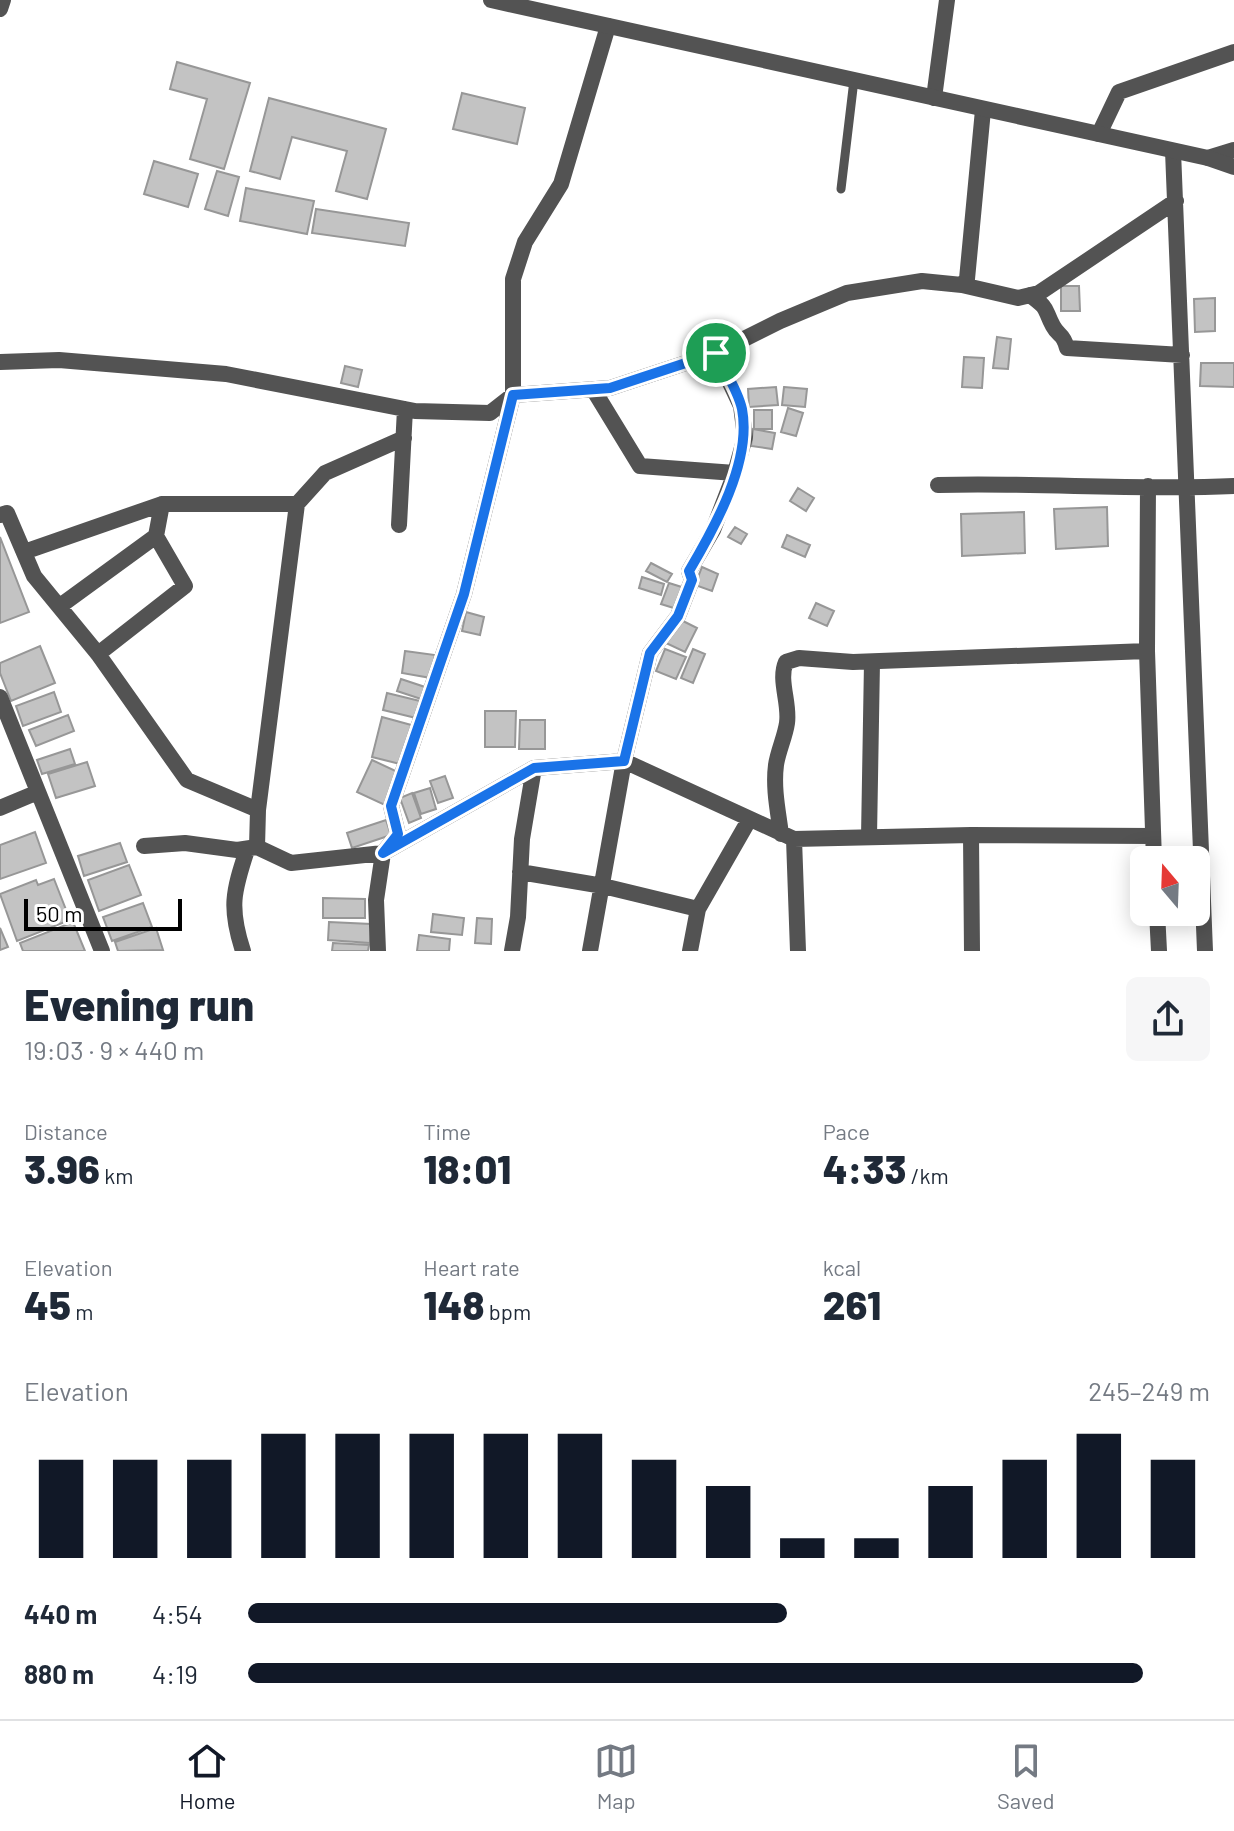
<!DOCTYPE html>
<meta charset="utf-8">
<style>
:root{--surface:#fff;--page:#f6f6f7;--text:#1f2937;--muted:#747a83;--line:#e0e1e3;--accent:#111827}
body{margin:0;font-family:Barlow,sans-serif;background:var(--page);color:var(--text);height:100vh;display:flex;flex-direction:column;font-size:30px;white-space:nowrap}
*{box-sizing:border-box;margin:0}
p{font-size:26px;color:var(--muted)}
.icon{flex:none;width:44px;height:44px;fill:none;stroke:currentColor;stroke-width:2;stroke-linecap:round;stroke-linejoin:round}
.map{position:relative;height:951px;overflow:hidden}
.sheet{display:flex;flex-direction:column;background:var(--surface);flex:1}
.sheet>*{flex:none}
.needle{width:52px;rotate:341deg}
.fabs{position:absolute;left:1130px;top:846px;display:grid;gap:16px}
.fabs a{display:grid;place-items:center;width:80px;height:80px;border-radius:12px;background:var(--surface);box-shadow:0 4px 20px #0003;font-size:40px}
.scale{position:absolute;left:24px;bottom:20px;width:158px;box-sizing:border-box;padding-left:8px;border:4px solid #000;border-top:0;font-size:22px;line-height:28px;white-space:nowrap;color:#000;-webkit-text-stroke:6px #fff;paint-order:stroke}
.pin{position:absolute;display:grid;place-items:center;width:68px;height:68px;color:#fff;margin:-34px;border:4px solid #fff;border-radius:50%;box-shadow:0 2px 8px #0007}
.round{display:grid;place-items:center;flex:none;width:84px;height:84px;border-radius:12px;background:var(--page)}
.headline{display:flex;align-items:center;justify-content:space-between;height:136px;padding:0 24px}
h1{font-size:44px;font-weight:800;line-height:60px}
.figures{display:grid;grid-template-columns:repeat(3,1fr);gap:12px;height:136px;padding:8px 24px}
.figures div{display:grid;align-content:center}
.figures b{font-size:40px;font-weight:800}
.figures small{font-size:22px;font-weight:400}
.figures p{font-size:22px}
.chart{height:224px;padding:16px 24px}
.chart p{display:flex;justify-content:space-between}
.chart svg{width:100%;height:144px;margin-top:8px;stroke:var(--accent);stroke-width:6}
ul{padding:0 24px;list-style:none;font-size:26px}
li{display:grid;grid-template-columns:128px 96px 1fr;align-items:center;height:60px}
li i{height:20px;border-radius:10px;background:var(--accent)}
.tab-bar{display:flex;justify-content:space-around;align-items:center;height:112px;border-top:2px solid var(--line);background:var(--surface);font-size:22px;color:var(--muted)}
.tab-bar a{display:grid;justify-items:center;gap:4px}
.tab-bar .selected{color:var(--accent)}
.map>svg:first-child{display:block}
</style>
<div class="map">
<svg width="1234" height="951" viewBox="0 0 1234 951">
<rect width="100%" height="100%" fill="#fff"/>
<path fill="#c3c3c3" stroke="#979797" stroke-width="2" d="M177 62 250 83 224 169 190 159 207 99 170 89Z
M462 93 525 108 517 144 453 129Z
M269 98 386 129 367 199 336 191 347 151 292 137 280 179 250 171Z
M154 161 198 174 188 207 144 194Z
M217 171 239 177 228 216 205 209Z
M246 188 314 201 307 234 240 221Z
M316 209 409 223 405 246 312 233Z
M1061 286H1079L1080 311H1061Z
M1215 298V331L1195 332 1194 299Z
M997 337 1011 339 1008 369 993 368Z
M964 357 984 358 982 388 962 387Z
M1201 363H1234V387L1200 386Z
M345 366 362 370 358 387 341 383Z
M776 387 778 405 749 407 748 389Z
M784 387 807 389 805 407 782 405Z
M788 408 803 413 796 436 781 432Z
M754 410H772V429H754Z
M753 429 775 433 772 449 751 446Z
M798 488 814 498 806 511 790 501Z
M1107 507 1108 546 1056 549 1054 509Z
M1024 512 1025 553 962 556 961 514Z
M735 527 747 534 741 544 728 537Z
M787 535 810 545 805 557 782 547Z
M0 537 29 612 0 623Z
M651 563 672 574 667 582 646 571Z
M702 567 718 574 712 591 695 585Z
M642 577 664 584 661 595 639 588Z
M669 583 688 589 680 610 661 604Z
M816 603 834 611 827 626 809 618Z
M466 612 484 617 480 635 462 631Z
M679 619 697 628 685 652 666 643Z
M40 646 55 683 11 701 0 673V663Z
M665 649 686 657 676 679 656 671Z
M693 649 705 654 693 683 681 678Z
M405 651 435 655 431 678 402 673Z
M401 679 425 687 421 699 397 691Z
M54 692 61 712 23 726 16 706Z
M387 693 420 701 416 718 383 710Z
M485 711H516L515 747H485Z
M68 715 74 731 36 746 29 730Z
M382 717 415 726 404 765 372 757Z
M520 720H545V749H519Z
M70 749 75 764 42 774 37 760Z
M372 760 402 774 387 806 357 792Z
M87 762 95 786 56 798 48 774Z
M445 776 453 798 438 803 430 781Z
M430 788 436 809 421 814 414 793Z
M412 793 421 818 409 823 400 798Z
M386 820 391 835 352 848 347 833Z
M35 832 46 863 0 879V845Z
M120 843 127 862 84 876 78 856Z
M129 865 141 895 99 911 88 880Z
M54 879 70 920 17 941 0 894 36 880 38 885Z
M323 898 365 899V918H323Z
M143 903 152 927 112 941 103 917Z
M433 914 464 918 462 935 431 932Z
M477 918 492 919 491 944 475 943Z
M73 922 85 951H23L20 943Z
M329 922 371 924 370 943 328 940Z
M0 928 8 947 0 950Z
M156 928 163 950 118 951 115 942Z
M419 935 450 939 449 951H417Z
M333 943 369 945 368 951H332Z"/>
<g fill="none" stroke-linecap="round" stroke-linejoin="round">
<path stroke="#535353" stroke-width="9" d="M841 189 854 80"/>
<path stroke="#535353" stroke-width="16" d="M0 9 3 0
M934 98 947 0
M1099 134 1119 92 1234 52
M1173 151 1205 951
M1208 158 1234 150
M962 285 967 279 983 110
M1030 295C1050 310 1043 307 1053 326 1059 337 1063 333 1067 348L1182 355
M0 362 59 360 226 374 415 411 490 413 513 395 610 388 716 353 780 321 847 293 922 281 962 285 1018 298 1039 293 1176 201
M593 389 640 466 735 473 745 437 741 406 716 353
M404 438 325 473 297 504 258 810 257 847 291 863 383 853 534 768 624 761 794 839 971 835 1153 836
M938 485C1036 482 1136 491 1234 486
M1148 486 1147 651 1154 860
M0 515 7 513 34 576 98 654 187 780 258 810
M399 525 405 409
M24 552 162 504H297
M60 606 156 536
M98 654 185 586 156 536 162 504
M0 697 102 951
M0 808 38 792
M781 834C778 811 773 788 776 765 778 751 785 737 787 723 790 703 778 680 786 662L799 658 853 662 1147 651
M971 835 972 951
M869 837 872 662
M794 839 798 951
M144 846 185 843 237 850 257 847
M520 872 603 886 698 909
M1157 912 1159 951
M243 951C229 908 233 892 247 850
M378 951 376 900 383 853 398 834 391 806 464 594 513 395V279L525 242 561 184 608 26
M512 951 518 917 522 839 534 768
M590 951 624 761 650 653 678 616 692 580 689 571 713 530 735 473
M690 951 698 909 749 820"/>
<path stroke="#535353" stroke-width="16" d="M491 0 1208 158 1234 167"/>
</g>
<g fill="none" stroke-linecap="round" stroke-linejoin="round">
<defs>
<path id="route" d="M716 353C724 370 738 390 742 409 752 461 715 527 689 571L692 580 678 616 650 653 624 761 534 768 383 853 398 834 391 806 464 594 513 395 610 388Z"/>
</defs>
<use href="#route" stroke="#fff" stroke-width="16"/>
<use href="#route" stroke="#1a73e8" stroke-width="10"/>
</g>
</svg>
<div class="fabs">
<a><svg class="needle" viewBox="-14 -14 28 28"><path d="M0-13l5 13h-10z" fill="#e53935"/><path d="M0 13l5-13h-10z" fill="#747a83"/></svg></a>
</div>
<div class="scale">50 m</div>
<div class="pin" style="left:716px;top:353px;background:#1e9e55"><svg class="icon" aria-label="arrive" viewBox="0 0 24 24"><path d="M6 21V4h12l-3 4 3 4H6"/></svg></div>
</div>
<section class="sheet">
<div class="headline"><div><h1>Evening run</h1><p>19:03 · 9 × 440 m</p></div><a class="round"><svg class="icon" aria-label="share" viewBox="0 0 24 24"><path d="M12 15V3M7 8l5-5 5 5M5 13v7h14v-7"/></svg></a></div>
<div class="figures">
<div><p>Distance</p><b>3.96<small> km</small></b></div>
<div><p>Time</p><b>18:01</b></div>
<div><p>Pace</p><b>4:33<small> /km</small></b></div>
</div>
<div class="figures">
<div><p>Elevation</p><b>45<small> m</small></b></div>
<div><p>Heart rate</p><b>148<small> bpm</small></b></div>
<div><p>kcal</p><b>261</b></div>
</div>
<div class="chart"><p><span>Elevation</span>245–249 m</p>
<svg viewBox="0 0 160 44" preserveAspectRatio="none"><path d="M5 44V14M15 44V14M25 44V14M35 44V6M45 44V6M55 44V6M65 44V6M75 44V6M85 44V14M95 44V22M105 44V38M115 44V38M125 44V22M135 44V14M145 44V6M155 44V14"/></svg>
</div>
<ul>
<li><b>440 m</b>4:54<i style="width:56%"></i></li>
<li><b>880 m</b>4:19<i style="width:93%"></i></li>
</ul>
</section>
<nav class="tab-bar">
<a class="selected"><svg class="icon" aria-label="home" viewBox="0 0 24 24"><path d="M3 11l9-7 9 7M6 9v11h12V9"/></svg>Home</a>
<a><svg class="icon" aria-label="map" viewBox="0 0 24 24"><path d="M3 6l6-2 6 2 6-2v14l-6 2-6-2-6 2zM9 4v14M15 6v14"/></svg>Map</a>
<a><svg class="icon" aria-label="saved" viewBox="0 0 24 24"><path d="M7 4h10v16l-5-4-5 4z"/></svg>Saved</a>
</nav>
